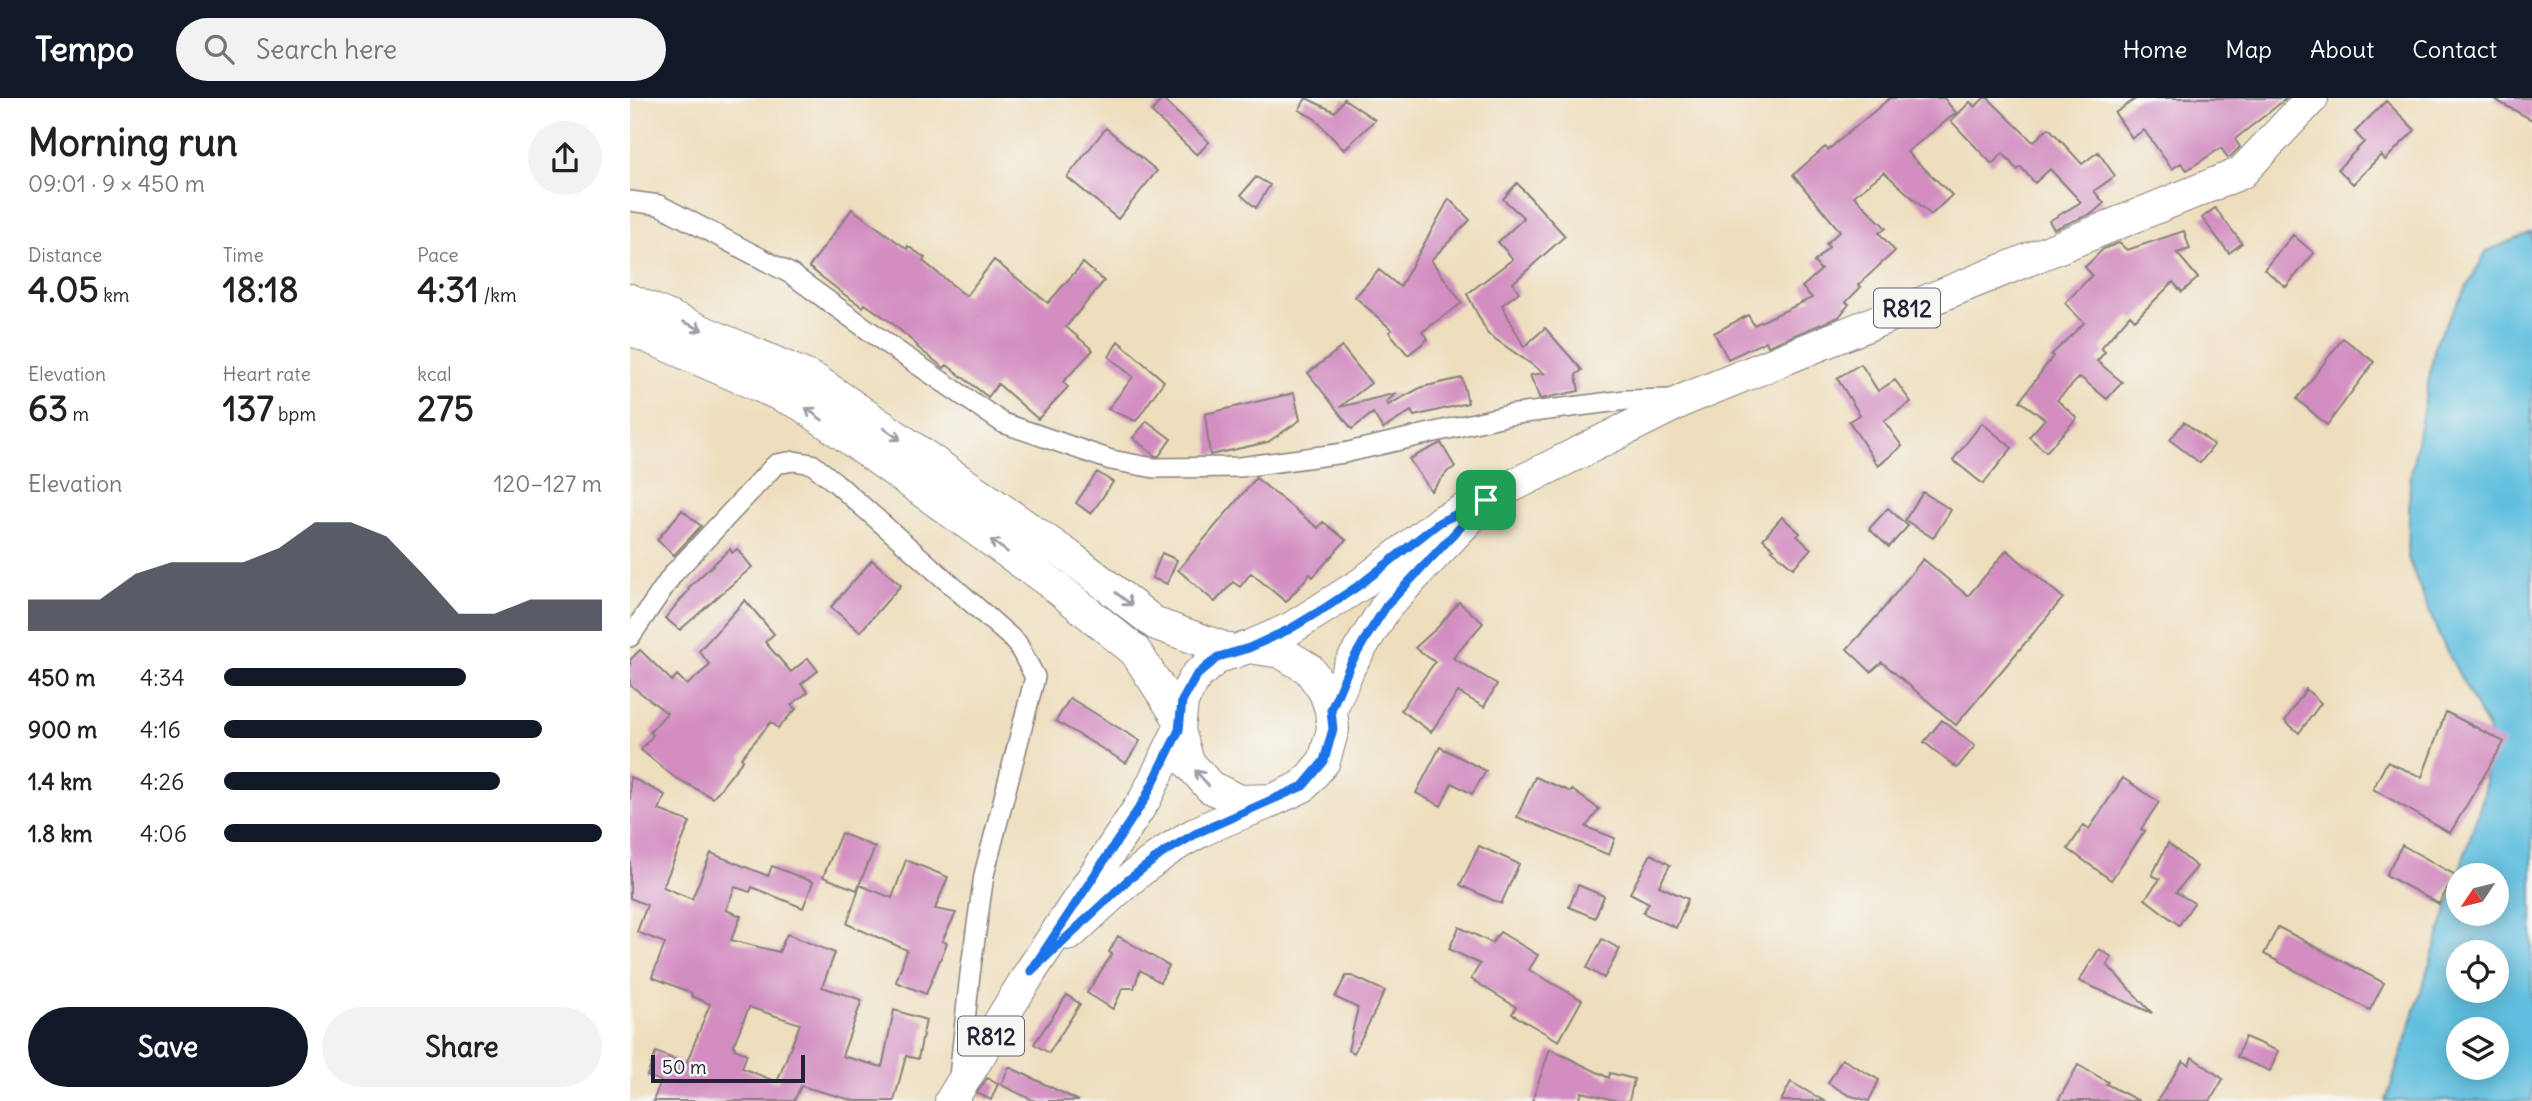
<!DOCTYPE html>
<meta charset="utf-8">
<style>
:root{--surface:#fff;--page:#f2f2f2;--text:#202124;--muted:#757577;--accent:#111827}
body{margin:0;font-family:Delius,sans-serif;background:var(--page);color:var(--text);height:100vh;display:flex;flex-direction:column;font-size:26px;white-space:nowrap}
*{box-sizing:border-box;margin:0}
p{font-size:23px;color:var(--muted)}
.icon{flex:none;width:38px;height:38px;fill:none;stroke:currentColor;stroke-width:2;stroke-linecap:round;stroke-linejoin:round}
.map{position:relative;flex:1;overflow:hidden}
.drawer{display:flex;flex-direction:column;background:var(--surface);width:630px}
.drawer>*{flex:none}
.needle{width:46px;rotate:235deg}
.controls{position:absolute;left:1816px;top:765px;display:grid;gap:14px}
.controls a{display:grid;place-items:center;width:63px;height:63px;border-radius:50%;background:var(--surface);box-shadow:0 4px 18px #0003;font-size:35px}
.scale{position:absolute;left:21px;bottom:18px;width:154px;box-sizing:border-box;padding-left:7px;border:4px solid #22223b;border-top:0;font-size:19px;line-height:24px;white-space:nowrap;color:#22223b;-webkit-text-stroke:5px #f6f6f2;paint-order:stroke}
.pin{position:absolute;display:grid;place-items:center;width:60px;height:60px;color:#fff;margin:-30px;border-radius:14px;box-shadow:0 4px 10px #0006}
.round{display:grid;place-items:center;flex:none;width:74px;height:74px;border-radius:37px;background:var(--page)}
.head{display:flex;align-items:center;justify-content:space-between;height:119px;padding:0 28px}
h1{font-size:38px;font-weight:700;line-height:52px}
.figures{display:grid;grid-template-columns:repeat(3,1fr);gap:10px;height:119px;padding:7px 28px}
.figures div{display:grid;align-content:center}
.figures b{font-size:35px;font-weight:700}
.figures small{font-size:19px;font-weight:400}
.figures p{font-size:19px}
.chart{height:196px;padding:14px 28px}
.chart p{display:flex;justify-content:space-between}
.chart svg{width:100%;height:126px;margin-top:7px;fill:var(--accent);opacity:.7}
.primary-button{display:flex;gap:14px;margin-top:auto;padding:14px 28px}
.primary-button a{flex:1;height:80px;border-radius:42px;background:var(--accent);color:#fff;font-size:28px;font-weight:700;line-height:80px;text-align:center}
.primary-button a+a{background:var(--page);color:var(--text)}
ul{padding:0 28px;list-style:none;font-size:23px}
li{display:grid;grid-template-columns:112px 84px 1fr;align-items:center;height:52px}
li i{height:18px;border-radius:9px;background:var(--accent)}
header{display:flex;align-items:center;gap:42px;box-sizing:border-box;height:98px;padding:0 35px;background:var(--accent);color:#fff}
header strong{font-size:33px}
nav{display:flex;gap:38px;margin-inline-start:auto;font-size:24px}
.search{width:490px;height:63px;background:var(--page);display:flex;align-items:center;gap:18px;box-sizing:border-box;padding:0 24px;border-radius:38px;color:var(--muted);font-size:26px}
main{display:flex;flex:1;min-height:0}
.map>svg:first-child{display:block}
</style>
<header>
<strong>Tempo</strong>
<div class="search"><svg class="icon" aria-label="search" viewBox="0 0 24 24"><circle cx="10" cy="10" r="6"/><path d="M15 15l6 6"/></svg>Search here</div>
<nav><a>Home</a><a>Map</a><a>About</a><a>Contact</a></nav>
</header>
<main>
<section class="drawer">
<div class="head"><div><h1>Morning run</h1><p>09:01 · 9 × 450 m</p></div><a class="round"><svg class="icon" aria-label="share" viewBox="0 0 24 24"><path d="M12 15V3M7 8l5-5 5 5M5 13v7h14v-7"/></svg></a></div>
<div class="figures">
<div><p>Distance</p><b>4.05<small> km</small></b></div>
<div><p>Time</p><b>18:18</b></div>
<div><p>Pace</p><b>4:31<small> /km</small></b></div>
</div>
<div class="figures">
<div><p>Elevation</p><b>63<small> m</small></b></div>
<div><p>Heart rate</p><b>137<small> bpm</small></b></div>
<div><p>kcal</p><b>275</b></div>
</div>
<div class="chart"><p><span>Elevation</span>120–127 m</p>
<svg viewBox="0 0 160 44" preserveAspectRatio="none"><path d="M0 44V33L10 33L20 33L30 24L40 20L50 20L60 20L70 15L80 6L90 6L100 11L110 24L120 38L130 38L140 33L150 33L160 33V44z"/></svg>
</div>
<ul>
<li><b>450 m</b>4:34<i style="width:64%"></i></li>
<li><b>900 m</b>4:16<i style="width:84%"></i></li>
<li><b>1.4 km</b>4:26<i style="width:73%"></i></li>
<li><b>1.8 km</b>4:06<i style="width:100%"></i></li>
</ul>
<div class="primary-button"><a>Save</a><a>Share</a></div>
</section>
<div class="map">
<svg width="1902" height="1003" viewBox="0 0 1902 1003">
<rect width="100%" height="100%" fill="#f6f6f2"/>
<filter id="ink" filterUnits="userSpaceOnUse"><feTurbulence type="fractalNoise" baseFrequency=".0143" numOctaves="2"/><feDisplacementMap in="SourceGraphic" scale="14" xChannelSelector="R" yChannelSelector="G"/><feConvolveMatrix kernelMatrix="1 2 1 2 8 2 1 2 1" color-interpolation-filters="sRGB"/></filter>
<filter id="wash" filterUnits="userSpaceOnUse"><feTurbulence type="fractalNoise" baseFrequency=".00686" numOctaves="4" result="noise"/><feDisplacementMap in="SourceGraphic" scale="28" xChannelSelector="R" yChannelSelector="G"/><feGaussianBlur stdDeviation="1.57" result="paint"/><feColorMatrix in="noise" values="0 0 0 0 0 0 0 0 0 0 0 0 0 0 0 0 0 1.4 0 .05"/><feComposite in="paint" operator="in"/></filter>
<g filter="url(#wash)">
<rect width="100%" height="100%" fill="#eedebd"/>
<path fill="#61bfdf" stroke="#42708d" stroke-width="2" fill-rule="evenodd" d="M1902 134V1003H1756L1854 696 1859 633 1810 540 1778 460 1780 381 1806 243 1857 153ZM1829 777H1867V816H1829ZM1829 854H1867V892H1829ZM1829 931H1867V970H1829Z"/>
<g id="blocks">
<path fill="#d38dc1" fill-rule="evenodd" d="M676 0 705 14 714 1 745 22 714 52 684 20 669 12Z
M1260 0H1314L1326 15 1277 54 1322 97 1301 117 1254 74 1224 98 1256 130 1249 135 1265 153 1228 187 1231 189 1216 204 1219 206 1209 219 1138 248 1136 243 1098 261 1084 235 1118 217 1124 227 1182 200 1172 189 1191 172 1184 164 1199 149 1196 146 1210 133 1163 77 1195 49 1198 52Z
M1354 0H1358L1403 44 1419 30 1452 66 1468 54 1485 78 1464 93 1474 105 1463 115 1424 131 1419 123 1451 104 1420 71 1405 85 1391 69 1387 72 1373 55 1362 66 1321 23 1340 4 1345 9Z
M1507 0H1657L1605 41 1610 49 1600 59 1598 60 1591 50 1557 72 1551 65 1542 71 1514 32 1502 40 1485 15Z
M1862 0H1902V22Z
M532 1 579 44 567 57 521 14Z
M1756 3 1785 32 1755 62 1751 57 1723 86 1708 71 1734 44 1725 34Z
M476 30 527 73 488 121 437 79Z
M626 79 640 87 626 110 611 97Z
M887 85 935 138 883 185 889 194 872 207 894 249 915 230 952 272 946 277 949 293 910 301 900 277 914 275 858 236 837 196 883 161 868 144 894 120 873 101Z
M819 101 840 122 801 162 832 205 792 234 798 241 778 257 759 234 762 232 725 199 749 172 770 189Z
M1585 110 1612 145 1599 155 1572 120Z
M222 111 277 151 278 148 295 160 293 163 336 198 364 162 418 205 453 165 474 183 436 229 463 252 433 284 438 289 408 321 368 286 358 299 317 267 314 270 287 249 288 248 262 225 235 206 233 209 215 197 179 169Z
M1554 133 1560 151 1547 155 1568 180 1552 194 1543 184 1505 222 1500 217 1471 250 1475 254 1467 263 1492 284 1477 301 1450 279 1427 302 1447 320 1416 354 1399 339 1415 321 1390 303 1423 258 1421 257 1454 225 1435 205 1462 177 1455 169 1473 151 1489 145 1497 152Z
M1663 137 1684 155 1656 189 1634 171Z
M1713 240 1744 264 1697 327 1667 301Z
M488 243 534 283 506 323 478 311 503 279 479 259Z
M712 249 741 285 710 309 767 295 756 304 758 307 792 289 832 280 838 305 784 318 781 313 753 331 743 315 722 331 678 275Z
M1231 266 1248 293 1265 282 1281 304 1254 323 1272 348 1248 368 1219 323 1230 317 1207 280Z
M664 295 670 322 638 344 580 357 575 316Z
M517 323 541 341 529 358H525L503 340Z
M1554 324 1584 347 1570 365 1540 342Z
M1352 325 1382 350 1353 386 1323 362Z
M811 345 825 369 818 373 801 393 779 361Z
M467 374 483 384 461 416 446 405Z
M626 380 688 430 693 424 716 442 683 479 680 476 656 504 621 475 610 489 603 484 585 504 548 472Z
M1293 394 1321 412 1303 440 1275 422Z
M1258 410 1278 428 1259 449 1239 431Z
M52 412 71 428 44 457 27 442Z
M1152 419 1170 435 1167 438 1181 451 1163 470 1142 452 1144 451 1133 441Z
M100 451 102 455 107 451 122 469 50 532 35 520 59 492 58 490Z
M1377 452 1433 500 1326 627 1252 564 1241 574 1217 551 1249 516 1293 461 1338 498Z
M532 455 547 462 537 486 522 480Z
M242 462 271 487 230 534 201 509Z
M115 502 144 536 135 544 161 574 178 560 188 573 171 586 178 594 161 607 166 611 148 630 141 624 111 660 113 662 83 700 44 679 11 652 23 637 20 634 37 615 0 587V562L10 552 42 583 47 577 57 587 80 567 69 553Z
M829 504 853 525 823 560 867 586 854 609 828 594 801 634 771 612 805 564 785 550 808 529Z
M1676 591 1691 605 1669 635 1655 623Z
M440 600 510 643 496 665 426 623Z
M1816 614 1874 644 1820 735 1743 691 1757 664 1792 679Z
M1312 622 1345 648 1327 670 1294 644Z
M810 649 856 673 842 696 822 685 811 708 786 695Z
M0 679 35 697 29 712 60 724 33 789 62 801 81 755 138 778 142 768 183 784 173 810 122 789 120 794 105 789 96 812 111 818 101 842 149 854 157 836 205 855 192 889 232 902 212 958 252 969 264 912 296 922 288 961 276 958 264 1003H225L171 988 164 1003H23L31 983 17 978 26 954 56 966 80 906 61 898 62 895 22 879 35 845 7 834 17 807 0 800ZM119 909 170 926 147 984 112 970 117 956 104 951 105 949 103 948Z
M905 679 941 694 942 692 969 711 956 729 985 740 979 757 887 719Z
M1493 680 1529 704 1511 731 1515 733 1481 782 1438 751 1454 727 1459 731Z
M211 735 245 749 227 792 193 779Z
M1538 745 1567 769 1546 794 1564 805 1549 827 1515 801 1530 781 1522 777Z
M1772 747 1825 777 1809 806 1756 777Z
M849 748 889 766 871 806 830 787Z
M1021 756 1040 767 1029 788 1058 801 1046 830 1013 815 1019 805 1000 795Z
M276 762 318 779 305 811 326 815 312 843 317 845 296 896 266 884 277 852 217 826 230 787 262 800Z
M948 787 974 798 965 820 939 809Z
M829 829 862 845 870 834 908 857 899 872 952 902 929 943 882 916 886 909 841 881 850 866 819 851Z
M1648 829 1754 885 1740 912 1634 856Z
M488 838 539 868 530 884 510 872 504 890H493L483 911 457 895 482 856 479 854Z
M972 841 990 851 974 880 957 870Z
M1469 851 1482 859 1477 867 1522 915 1449 883Z
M716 878H722L755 893 724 955 718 952 728 910 705 899Z
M437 897 450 906 419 955 404 946Z
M1615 939 1648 953 1640 973 1607 959Z
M920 951 979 980 980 975 1004 981 999 1003H988L952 994 949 1003H902Z
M1562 959 1593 981 1580 1003H1527L1553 963 1559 967Z
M1212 961 1249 982 1239 1003 1218 997 1198 985Z
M1448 967 1478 984 1476 986 1509 1003H1428Z
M379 969 396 977 449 1003H405L371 987Z
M357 980 368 986 361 1002 347 995Z
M1161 984 1194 1003H1151Z"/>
</g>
</g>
<g filter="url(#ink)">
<use href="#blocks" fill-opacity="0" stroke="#88807c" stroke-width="2"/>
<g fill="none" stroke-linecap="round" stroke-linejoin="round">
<defs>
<path id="minor" d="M0 103 29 107 161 176 263 250 373 325 481 362 524 370 610 369 714 355 879 317 996 302 1045 301
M0 539 43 476 146 366 164 363 182 366 206 385 387 545 405 579 354 777 340 876 329 979"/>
<path id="primary" d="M0 202 185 282 440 459 526 526 605 554
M0 231 171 306 425 488 505 553 550 622
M619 549 660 531 731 486 810 424 1056 301 1611 75 1682 0
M701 612 720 567 757 507 839 421
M440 836C480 799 518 760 567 735 589 723 614 715 637 705
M321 1003 401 873 515 701 549 632 552 603 566 578 588 559 619 549 651 554 679 571 695 594 701 612 703 631 694 663 673 688 643 702 610 703 580 689 558 664 549 632"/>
</defs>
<use href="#minor" stroke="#88807c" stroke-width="22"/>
<use href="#primary" stroke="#88807c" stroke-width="34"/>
<use href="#minor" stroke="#fff" stroke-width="19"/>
<use href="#primary" stroke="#fff" stroke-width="32"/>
</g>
<defs><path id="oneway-shaft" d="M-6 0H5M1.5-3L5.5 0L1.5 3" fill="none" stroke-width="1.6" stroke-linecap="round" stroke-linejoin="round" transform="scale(1.75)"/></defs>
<g stroke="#9c9ca7">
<use href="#oneway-shaft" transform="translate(63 228) rotate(24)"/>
<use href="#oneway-shaft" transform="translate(184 316) rotate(-144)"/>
<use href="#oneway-shaft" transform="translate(262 336) rotate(35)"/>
<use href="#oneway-shaft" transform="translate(369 448) rotate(-144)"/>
<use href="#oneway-shaft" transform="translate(494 501) rotate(38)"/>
<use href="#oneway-shaft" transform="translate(572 680) rotate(-131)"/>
</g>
</g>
<g fill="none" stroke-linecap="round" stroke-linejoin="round" filter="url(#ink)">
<defs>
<path id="route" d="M856 402 757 507 737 538 720 567 701 612 703 631 694 663 673 688 567 735 533 755 498 782 401 873 515 701 549 632 552 603 566 578 588 559 619 550 660 531 698 508 731 486 810 424Z"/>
</defs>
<use href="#route" stroke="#fff" stroke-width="14"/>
<use href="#route" stroke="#1a73e8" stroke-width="9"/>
</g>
<g text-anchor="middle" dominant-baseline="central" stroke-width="5" stroke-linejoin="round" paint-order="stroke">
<g fill="#f6f6f2" stroke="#626272" stroke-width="2">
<rect x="1244" y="190.5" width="66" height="39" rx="5"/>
<rect x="328" y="918.5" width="66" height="39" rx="5"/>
</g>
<g font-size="23" font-weight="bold" fill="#22223b">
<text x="1277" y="210">R812</text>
<text x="361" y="938">R812</text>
</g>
</g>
</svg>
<div class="controls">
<a><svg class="needle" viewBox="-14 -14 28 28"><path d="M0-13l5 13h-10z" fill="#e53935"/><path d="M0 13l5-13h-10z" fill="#757577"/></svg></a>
<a><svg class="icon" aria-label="locate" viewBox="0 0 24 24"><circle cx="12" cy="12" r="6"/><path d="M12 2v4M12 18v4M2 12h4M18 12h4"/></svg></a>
<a><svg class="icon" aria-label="layers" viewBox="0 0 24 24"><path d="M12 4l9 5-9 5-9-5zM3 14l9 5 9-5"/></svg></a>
</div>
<div class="scale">50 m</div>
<div class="pin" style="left:856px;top:402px;background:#1e9e55"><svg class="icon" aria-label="arrive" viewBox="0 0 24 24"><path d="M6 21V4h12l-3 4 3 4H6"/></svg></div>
</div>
</main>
